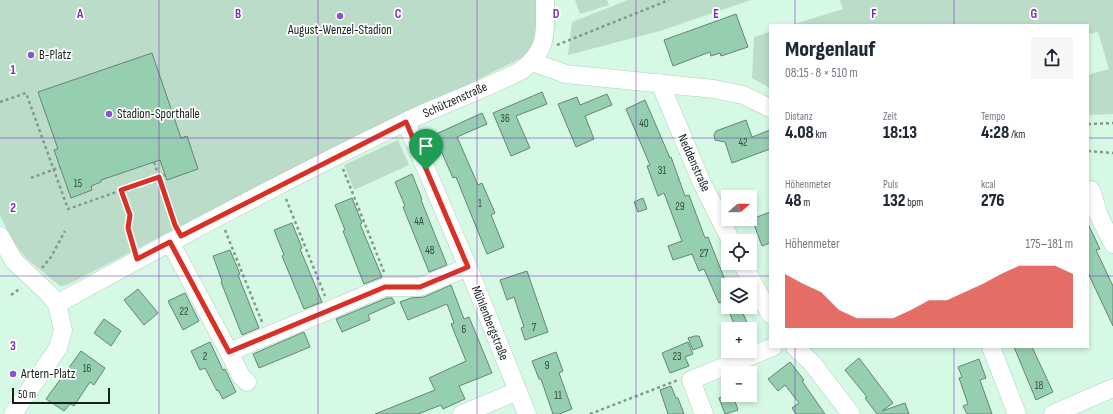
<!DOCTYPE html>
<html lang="de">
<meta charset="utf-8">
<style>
:root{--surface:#fff;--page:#f6f6f7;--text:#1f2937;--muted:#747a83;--accent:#d93025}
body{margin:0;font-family:"Sofia Sans Condensed",sans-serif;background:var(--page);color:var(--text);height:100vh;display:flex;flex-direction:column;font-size:15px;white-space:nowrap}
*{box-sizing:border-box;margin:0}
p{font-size:13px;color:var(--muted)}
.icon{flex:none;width:22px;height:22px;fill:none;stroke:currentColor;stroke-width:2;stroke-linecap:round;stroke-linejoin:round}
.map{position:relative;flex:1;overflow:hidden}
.drawer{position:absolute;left:769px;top:24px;width:320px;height:324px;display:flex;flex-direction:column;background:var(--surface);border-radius:0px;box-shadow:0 2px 6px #0003}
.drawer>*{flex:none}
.needle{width:26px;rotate:70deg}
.buttons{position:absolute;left:721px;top:190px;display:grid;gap:8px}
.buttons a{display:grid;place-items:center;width:36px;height:36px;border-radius:0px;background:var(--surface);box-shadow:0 2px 6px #0003;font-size:20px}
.scale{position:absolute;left:12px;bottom:10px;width:98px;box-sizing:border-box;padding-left:4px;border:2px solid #14211a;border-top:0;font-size:11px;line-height:14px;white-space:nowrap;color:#14211a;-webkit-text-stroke:3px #fff;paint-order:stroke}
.pin{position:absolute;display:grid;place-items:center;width:34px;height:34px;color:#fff;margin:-41px -17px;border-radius:50% 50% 50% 0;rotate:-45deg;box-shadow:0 0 4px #0007}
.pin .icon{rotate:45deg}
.round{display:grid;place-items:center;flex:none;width:42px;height:42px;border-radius:0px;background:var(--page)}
.headline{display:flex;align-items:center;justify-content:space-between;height:68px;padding:0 16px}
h1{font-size:22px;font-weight:800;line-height:30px}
.metrics{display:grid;grid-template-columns:repeat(3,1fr);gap:6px;height:68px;padding:4px 16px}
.metrics div{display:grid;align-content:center}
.metrics b{font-size:17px;font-weight:800}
.metrics small{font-size:11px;font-weight:400}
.metrics p{font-size:11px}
.chart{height:112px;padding:8px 16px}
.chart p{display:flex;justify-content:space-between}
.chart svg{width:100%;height:72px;margin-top:4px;fill:var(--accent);opacity:.7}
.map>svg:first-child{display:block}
</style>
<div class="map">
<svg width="1113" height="414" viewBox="0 0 1113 414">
<rect width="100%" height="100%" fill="#d6f9e5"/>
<path fill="#badcc9" d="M0 0H538V35L528 55 227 202 67 285 60 286 28 260 15 245 0 216Z
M575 0H607L609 5 580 14Z
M628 0H751L660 31 568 55 572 22Z
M840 0H1113V114L1088 115V75L1109 69 1098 32 1088 34V25H791L843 9Z
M770 32V88L752 78 754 37Z
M398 140 409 165 354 190 344 165Z"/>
<path fill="#95cfb0" stroke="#658574" d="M736 14 748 47 721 56 720 53 711 56 710 52 673 66 664 40Z
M152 53 181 138 187 136 198 169 167 180 160 160 101 180V182L91 186 92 190 71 198 54 150 58 149 38 92Z
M542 92 547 104 516 116 530 148 511 156 493 113Z
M607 94 612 105 585 116 594 139 576 147 558 104 577 97 580 105Z
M645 100 670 158 671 157 685 196 689 195 705 238 708 237 725 280 728 279V299L719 303 704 269 699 271 692 254 673 260 668 246 682 241 664 193 658 196 647 166 650 165 626 109Z
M482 113 487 124 457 137 478 185 482 183 495 213 491 215 504 247 487 254 456 177 453 178 434 135Z
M746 120 752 137 770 130V149L732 163 725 142 715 140 714 135 716 131Z
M412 174 422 199 421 200 447 265 429 272 403 207 405 206 395 182Z
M352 198 362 223 360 224 382 277 364 284 343 231 345 230 335 205Z
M643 198 647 209 638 212 634 202Z
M770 212V243L762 246 752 219Z
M292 223 302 248 300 249 322 302 304 309 282 256 284 255 274 230Z
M1088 224 1100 249 1096 250 1113 286V326L1088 273Z
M230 250 240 274 238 275 259 328 242 335 221 282 222 281 213 256Z
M527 271 548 332 525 340 521 328 524 327 514 297 507 300 500 280Z
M451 285 464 319 469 317 492 373 459 386 465 399 443 409 441 405 418 414H375L435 390 429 378 466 361 451 324 454 323 447 304 408 320 400 302 411 298 424 297Z
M138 289 158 313 144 325 124 300Z
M185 293 199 321 183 330 168 301Z
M387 298H392L395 303 368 315 370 320 342 332 336 319Z
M741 309 750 329H736L730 314Z
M104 319 121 331 111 346 94 333Z
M304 332 310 347 259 368 253 354Z
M695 336H699L703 346 693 350 688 338Z
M210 342 223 370 225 369 236 392 223 399 218 390 217 391 205 368 200 370 191 351Z
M688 342 693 354 685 357 689 366 670 373 662 353Z
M1014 347H1032L1053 392 1036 400Z
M81 351 105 368 94 385 90 382 74 406 70 404 64 411 46 399Z
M556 352 563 371 559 373 572 409 559 414H553L541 379H539L532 361Z
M859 358 893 403 882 411 905 403 909 414H877L865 398 867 397 845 370Z
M979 359 986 378 980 380 992 414H967L963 406 968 404 959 378 962 377 958 367Z
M790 362 804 380 802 381 825 414H796L792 408 799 403 785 385 778 391 768 379Z
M671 386 676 398H678L684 414H668L660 390Z
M727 395H733L738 410 725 414 719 398Z"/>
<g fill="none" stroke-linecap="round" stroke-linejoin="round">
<defs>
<path id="minor" d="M532 62 566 74 714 89 743 95 770 108
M660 83 701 181 731 241
M406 122 468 267 527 414
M1091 190 1099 216 1113 244
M0 236 14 261 48 293 57 304 63 330 58 348 13 414
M170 242 229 352 385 287H420L468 267
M742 263 770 314
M57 304C171 241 286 180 403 123 442 104 484 90 522 70 549 48 545 32 545 0
M795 347 812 363 851 414
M991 347 1017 414
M229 352 241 376 247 382
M462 414 518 391
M704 414 691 380 773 347
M1053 414 1113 388"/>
</defs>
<use href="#minor" stroke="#aed0bd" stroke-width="19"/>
<path stroke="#819a8c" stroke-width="2.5" stroke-dasharray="3 3" stroke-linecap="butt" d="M557 45 669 0
M0 102 26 93 68 209 165 175
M1088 124 1113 123
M1088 151 1113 153
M154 162 175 224
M343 169 384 272
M31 178 60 167
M121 190 130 215 128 228 133 245
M286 199 325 296
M225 230 262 322
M42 268 51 257 65 231
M11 295 21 288
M590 414 678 380"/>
<use href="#minor" stroke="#fff" stroke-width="18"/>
</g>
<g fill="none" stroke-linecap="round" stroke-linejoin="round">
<defs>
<path id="route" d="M406 122 468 267 420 287H385L229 352 170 242 137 259 128 228 130 215 121 190 159 177 175 225 181 236Z"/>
</defs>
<use href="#route" stroke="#fff" stroke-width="8"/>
<use href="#route" stroke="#d93025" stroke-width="5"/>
</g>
<path fill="none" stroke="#7b2cbf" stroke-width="1" stroke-opacity="0.55" d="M159 0V414M318 0V414M477 0V414M636 0V414M795 0V25M954 0V25M0 138H770M1088 138H1113M0 276H770M1088 276H1113M795 347V414M954 347V414"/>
<g fill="#8c53cb" stroke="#fff" stroke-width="1.5">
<circle cx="340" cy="16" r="4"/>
<circle cx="31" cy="55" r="4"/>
<circle cx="109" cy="114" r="4"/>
<circle cx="13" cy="374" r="4"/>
</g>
<g text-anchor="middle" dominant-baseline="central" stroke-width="3.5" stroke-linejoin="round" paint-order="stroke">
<g font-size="11" fill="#344c40">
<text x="505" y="118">36</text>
<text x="644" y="123">40</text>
<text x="743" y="142">42</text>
<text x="662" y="170">31</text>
<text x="78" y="183">15</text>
<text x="480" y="203">1</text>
<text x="680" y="206">29</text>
<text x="419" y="221">4A</text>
<text x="430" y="250">4B</text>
<text x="704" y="253">27</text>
<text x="184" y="311">22</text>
<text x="534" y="327">7</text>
<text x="464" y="329">6</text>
<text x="205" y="356">2</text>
<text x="677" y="356">23</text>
<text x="547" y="365">9</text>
<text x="87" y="368">16</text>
<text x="1039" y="385">18</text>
<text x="558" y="395">11</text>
</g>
<g font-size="13" fill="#14211a" stroke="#fff" text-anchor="start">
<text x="340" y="30" text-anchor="middle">August-Wenzel-Stadion</text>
<text x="39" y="55">B-Platz</text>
<text x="117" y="114">Stadion-Sporthalle</text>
<text x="21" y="374">Artern-Platz</text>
</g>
<g font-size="13" fill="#14211a" stroke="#fff">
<text transform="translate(455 100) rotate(-24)">Schützenstraße</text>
<text transform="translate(694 163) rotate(66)">Neddenstraße</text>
<text transform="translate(490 323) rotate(68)">Mühlenbergstraße</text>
</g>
</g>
<g font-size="13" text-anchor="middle" font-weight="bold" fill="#7b2cbf" stroke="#fff" stroke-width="3.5" stroke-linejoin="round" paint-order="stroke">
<text x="80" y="18">A</text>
<text x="238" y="18">B</text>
<text x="398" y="18">C</text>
<text x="556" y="18">D</text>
<text x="716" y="18">E</text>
<text x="874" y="18">F</text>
<text x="1034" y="18">G</text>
<text x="13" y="74">1</text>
<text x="13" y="212">2</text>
<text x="13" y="350">3</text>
</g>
</svg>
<div class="buttons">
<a><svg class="needle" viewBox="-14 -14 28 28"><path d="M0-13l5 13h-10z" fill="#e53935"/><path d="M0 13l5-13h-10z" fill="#747a83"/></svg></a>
<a><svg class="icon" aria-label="locate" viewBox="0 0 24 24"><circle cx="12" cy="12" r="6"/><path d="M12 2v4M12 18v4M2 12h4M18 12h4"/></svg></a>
<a><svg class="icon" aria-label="layers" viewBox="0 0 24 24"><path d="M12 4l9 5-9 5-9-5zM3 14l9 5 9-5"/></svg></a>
<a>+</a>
<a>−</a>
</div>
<div class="scale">50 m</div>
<div class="pin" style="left:426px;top:170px;background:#1e9e55"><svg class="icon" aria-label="arrive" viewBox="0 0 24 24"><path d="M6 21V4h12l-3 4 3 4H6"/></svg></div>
<section class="drawer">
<div class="headline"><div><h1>Morgenlauf</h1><p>08:15 · 8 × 510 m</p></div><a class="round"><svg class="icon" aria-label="share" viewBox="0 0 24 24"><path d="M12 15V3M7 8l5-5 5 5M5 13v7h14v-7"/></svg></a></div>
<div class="metrics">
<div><p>Distanz</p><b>4.08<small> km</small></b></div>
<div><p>Zeit</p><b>18:13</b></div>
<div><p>Tempo</p><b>4:28<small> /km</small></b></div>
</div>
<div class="metrics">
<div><p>Höhenmeter</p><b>48<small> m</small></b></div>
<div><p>Puls</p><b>132<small> bpm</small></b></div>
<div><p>kcal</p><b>276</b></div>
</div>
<div class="chart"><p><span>Höhenmeter</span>175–181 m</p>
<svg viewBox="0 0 160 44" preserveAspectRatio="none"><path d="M0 44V11L10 17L20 22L30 33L40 38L50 38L60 38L70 33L80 27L90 27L100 22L110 17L120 11L130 6L140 6L150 6L160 11V44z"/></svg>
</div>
</section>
</div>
